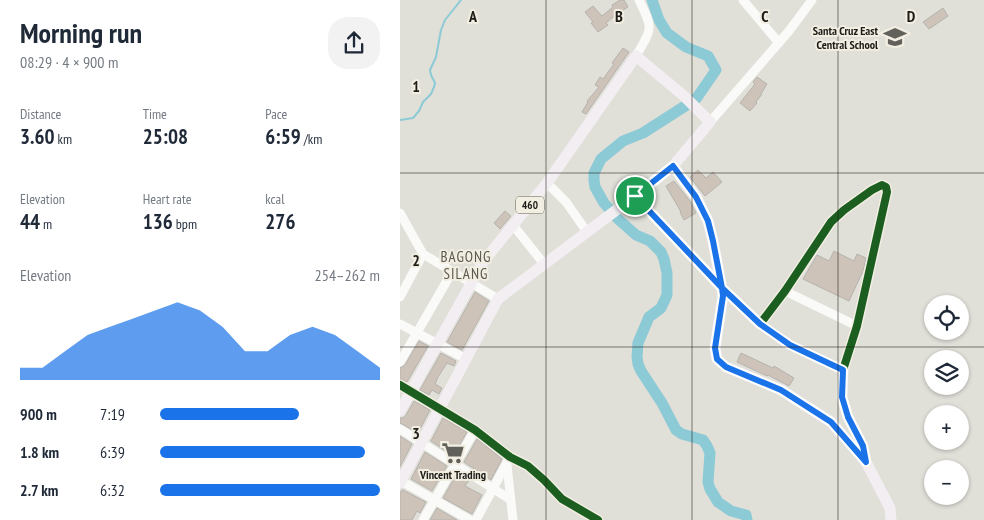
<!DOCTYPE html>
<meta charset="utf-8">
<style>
:root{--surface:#fff;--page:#f2f2f3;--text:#1f2937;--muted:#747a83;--accent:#1a73e8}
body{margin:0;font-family:"PT Sans Narrow",sans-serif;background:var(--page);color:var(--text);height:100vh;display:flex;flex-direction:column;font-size:19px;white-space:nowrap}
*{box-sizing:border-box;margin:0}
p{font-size:16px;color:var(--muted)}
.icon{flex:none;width:28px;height:28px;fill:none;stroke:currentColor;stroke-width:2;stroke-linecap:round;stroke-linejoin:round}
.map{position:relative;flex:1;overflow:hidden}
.drawer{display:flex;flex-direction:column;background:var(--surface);width:400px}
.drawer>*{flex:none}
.buttons{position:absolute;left:524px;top:295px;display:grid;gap:10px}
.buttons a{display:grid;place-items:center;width:45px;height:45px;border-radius:50%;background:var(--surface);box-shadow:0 1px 4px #0004;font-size:25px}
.pin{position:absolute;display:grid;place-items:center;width:42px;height:42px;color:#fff;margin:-21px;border:2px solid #fff;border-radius:50%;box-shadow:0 1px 5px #0007}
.round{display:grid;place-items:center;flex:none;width:52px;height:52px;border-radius:20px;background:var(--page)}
.overview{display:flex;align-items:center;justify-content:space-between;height:85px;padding:0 20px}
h1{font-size:28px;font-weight:700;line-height:38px}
.metrics{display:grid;grid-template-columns:repeat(3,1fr);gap:8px;height:85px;padding:5px 20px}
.metrics div{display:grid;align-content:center}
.metrics b{font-size:21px;font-weight:700}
.metrics small{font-size:14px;font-weight:400}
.metrics p{font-size:14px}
.chart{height:140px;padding:10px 20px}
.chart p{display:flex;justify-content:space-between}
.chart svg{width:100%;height:90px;margin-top:5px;fill:var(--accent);opacity:.7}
ul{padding:0 20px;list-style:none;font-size:16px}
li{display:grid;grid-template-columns:80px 60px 1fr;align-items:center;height:38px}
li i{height:12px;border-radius:6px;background:var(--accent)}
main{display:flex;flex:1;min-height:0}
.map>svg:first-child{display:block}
</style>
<main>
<section class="drawer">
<div class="overview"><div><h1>Morning run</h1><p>08:29 · 4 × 900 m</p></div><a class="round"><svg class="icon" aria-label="share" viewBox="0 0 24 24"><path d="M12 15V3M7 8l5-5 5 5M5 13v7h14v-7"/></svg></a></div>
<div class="metrics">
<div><p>Distance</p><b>3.60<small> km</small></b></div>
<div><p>Time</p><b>25:08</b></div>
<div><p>Pace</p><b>6:59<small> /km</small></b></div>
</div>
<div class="metrics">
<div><p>Elevation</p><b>44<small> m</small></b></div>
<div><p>Heart rate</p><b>136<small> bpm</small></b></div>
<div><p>kcal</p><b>276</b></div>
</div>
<div class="chart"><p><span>Elevation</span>254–262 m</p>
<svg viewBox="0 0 160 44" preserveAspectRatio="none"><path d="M0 44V38L10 38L20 30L30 22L40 18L50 14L60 10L70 6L80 10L90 18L100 30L110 30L120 22L130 18L140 22L150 30L160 38V44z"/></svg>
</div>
<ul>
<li><b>900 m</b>7:19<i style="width:63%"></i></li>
<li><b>1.8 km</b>6:39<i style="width:93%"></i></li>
<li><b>2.7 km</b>6:32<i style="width:100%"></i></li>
</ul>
</section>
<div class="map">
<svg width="584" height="520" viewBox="0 0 584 520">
<rect width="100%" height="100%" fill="#e0dfd8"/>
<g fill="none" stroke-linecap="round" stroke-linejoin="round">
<path stroke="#8ccad6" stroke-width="2" d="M0 120 13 118 19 111 23 102 31 94 34 87 35 83 31 75 30 70 36 57 41 30 45 20 61 0"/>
<path stroke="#8ccad6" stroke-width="11" d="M252 0 259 20 267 33 286 47 308 56 316 70 296 99 243 133 223 141 201 159 194 173V180L195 187 204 203 218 219 236 235 250 241 261 252 264 259 267 273V295L261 308 249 317 238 343 237 357 238 364 241 371 262 403 276 430 282 434 303 440 307 446 310 453 308 482 310 489 318 502 331 511 346 515 347 520"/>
</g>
<path fill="#cec3b8" stroke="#b5b3af" d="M220 0H224L228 7 217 14 206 23 208 25 198 32 191 23 193 22 185 12 193 6 202 16 213 7 212 5Z
M543 8 548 16 529 29 523 22Z
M223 48 229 52 186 114 182 112 188 102 187 101 199 87 195 85 200 77 203 79 214 64 212 63Z
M357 77 367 84 361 94H362L356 102 357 103 350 111 340 103 355 84 353 82Z
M298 170 306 178 313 172 322 182 305 196 290 177Z
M274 181 290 201 296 213 284 220 280 212H281L266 186Z
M105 211 111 216 100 229 94 223Z
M434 251 454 261 457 254 466 258 463 271 449 301 403 279 417 255 429 261Z
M75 292 89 301 62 350 47 342Z
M19 341 28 346 7 382 0 379V368L5 365Z
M41 353 56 361 54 366 47 363 38 377 35 384 42 388 39 394 32 390 29 395 20 390Z
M341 353 373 368 374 366 394 378 389 386 368 375 367 376 337 362Z
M14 401 30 410 18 433 0 423V418H3L6 415Z
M43 418 67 432 53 456 31 441Z
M0 436 12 444 0 467Z
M77 439 102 459 91 480 64 462Z
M25 452 47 466 32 491 11 479Z
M57 473 69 480 65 486 82 495 72 514 43 498Z
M2 490H3L26 502 20 513 17 511 12 520H0V493Z
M37 508 57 520H30Z"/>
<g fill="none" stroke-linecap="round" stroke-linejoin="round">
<path stroke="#fafaf9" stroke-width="9" d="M343 0 379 43
M236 56C252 28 254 30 239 0
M310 122 389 31 412 0
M147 183 166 202 187 232
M235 196 322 288 360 324 385 291 431 222 444 210 472 190 482 185 486 187 487 192 457 326 443 370 442 397 448 417 463 446 466 462
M0 213 23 254 98 299
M113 225 144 264
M385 291 457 326
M0 297 23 254
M0 324 66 359
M360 324 390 345 443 370
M0 362 52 272
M0 385 75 430 110 457 128 466 144 480 162 499 198 520
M0 429 111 500
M107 465 113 520
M1 481 70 520
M23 520 75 430
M76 520 110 457"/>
<path stroke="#f2eef2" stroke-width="11" d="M273 166 296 197 308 221 313 241 323 296 315 348 317 359 326 367 381 390 431 422 466 462 490 508 491 520
M0 411 83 262 147 183 236 56 284 96 310 122 273 166 235 196 98 299 0 483"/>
<defs>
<path id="cycleway" d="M235 196 322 288 360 324 385 291 431 222 444 210 472 190 482 185 486 187 487 192 457 326 443 370 442 397 448 417 463 446 466 462
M0 385 75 430 110 457 128 466 144 480 162 499 198 520"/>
</defs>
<use href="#cycleway" stroke="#f2eee2" stroke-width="11"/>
<use href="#cycleway" stroke="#1b5e20" stroke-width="8"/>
</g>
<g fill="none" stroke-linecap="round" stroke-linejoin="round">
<defs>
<path id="route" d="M235 196 322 288 323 296 315 348 317 359 326 367 381 390 431 422 466 462 463 446 448 417 442 397 443 370 390 345 360 324 322 288 313 241 308 221 296 197 273 166 235 196"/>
</defs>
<use href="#route" stroke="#fff" stroke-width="10"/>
<use href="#route" stroke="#1a73e8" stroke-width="6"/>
</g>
<path fill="none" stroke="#1e1c18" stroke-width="1" stroke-opacity="0.55" d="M146 0V520M292 0V520M438 0V520M0 173H584M0 347H584"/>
<defs>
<symbol id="school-bare" viewBox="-9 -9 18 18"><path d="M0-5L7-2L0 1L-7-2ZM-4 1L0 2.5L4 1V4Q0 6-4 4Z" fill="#62605b" stroke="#f2eee2" stroke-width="2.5" paint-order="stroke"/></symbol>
<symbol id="supermarket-bare" viewBox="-9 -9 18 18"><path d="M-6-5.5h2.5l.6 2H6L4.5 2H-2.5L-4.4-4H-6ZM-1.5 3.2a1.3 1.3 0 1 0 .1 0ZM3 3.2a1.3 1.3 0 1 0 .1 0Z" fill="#62605b" stroke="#f2eee2" stroke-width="2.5" paint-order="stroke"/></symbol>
</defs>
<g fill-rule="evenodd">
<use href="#school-bare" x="479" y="21" width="32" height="32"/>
<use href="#supermarket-bare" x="37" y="437" width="32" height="32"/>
</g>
<g text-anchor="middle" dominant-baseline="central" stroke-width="4" stroke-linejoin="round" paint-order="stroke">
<rect fill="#f2eee2" stroke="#5e5b55" stroke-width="1" x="116" y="196.5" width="28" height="17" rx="4"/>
<g font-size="11" font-weight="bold" fill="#1e1c18">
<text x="130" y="205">460</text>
</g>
<g font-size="12" font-weight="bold" fill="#1e1c18" stroke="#f2eee2" text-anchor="end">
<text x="478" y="30">Santa Cruz East<tspan x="478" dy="14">Central School</tspan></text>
<text x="53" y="474" text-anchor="middle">Vincent Trading</text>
</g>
<g font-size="15" letter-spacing="1" fill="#5b584e" stroke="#f2eee2">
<text x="66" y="256">BAGONG<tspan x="66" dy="17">SILANG</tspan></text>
</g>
</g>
<g font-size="16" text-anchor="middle" font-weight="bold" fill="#1e1c18" stroke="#f2eee2" stroke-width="4" stroke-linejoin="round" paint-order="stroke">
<text x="73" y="22">A</text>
<text x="219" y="22">B</text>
<text x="365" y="22">C</text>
<text x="511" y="22">D</text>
<text x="16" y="92">1</text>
<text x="16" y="266">2</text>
<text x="16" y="439">3</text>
</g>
</svg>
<div class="buttons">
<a><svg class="icon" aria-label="locate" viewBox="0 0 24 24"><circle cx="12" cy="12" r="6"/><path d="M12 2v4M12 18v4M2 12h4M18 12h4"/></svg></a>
<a><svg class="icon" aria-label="layers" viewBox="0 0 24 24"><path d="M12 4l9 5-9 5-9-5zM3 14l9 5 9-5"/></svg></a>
<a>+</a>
<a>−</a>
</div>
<div class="pin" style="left:235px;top:196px;background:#1e9e55"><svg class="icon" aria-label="arrive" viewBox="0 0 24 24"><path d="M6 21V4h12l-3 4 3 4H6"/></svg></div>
</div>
</main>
